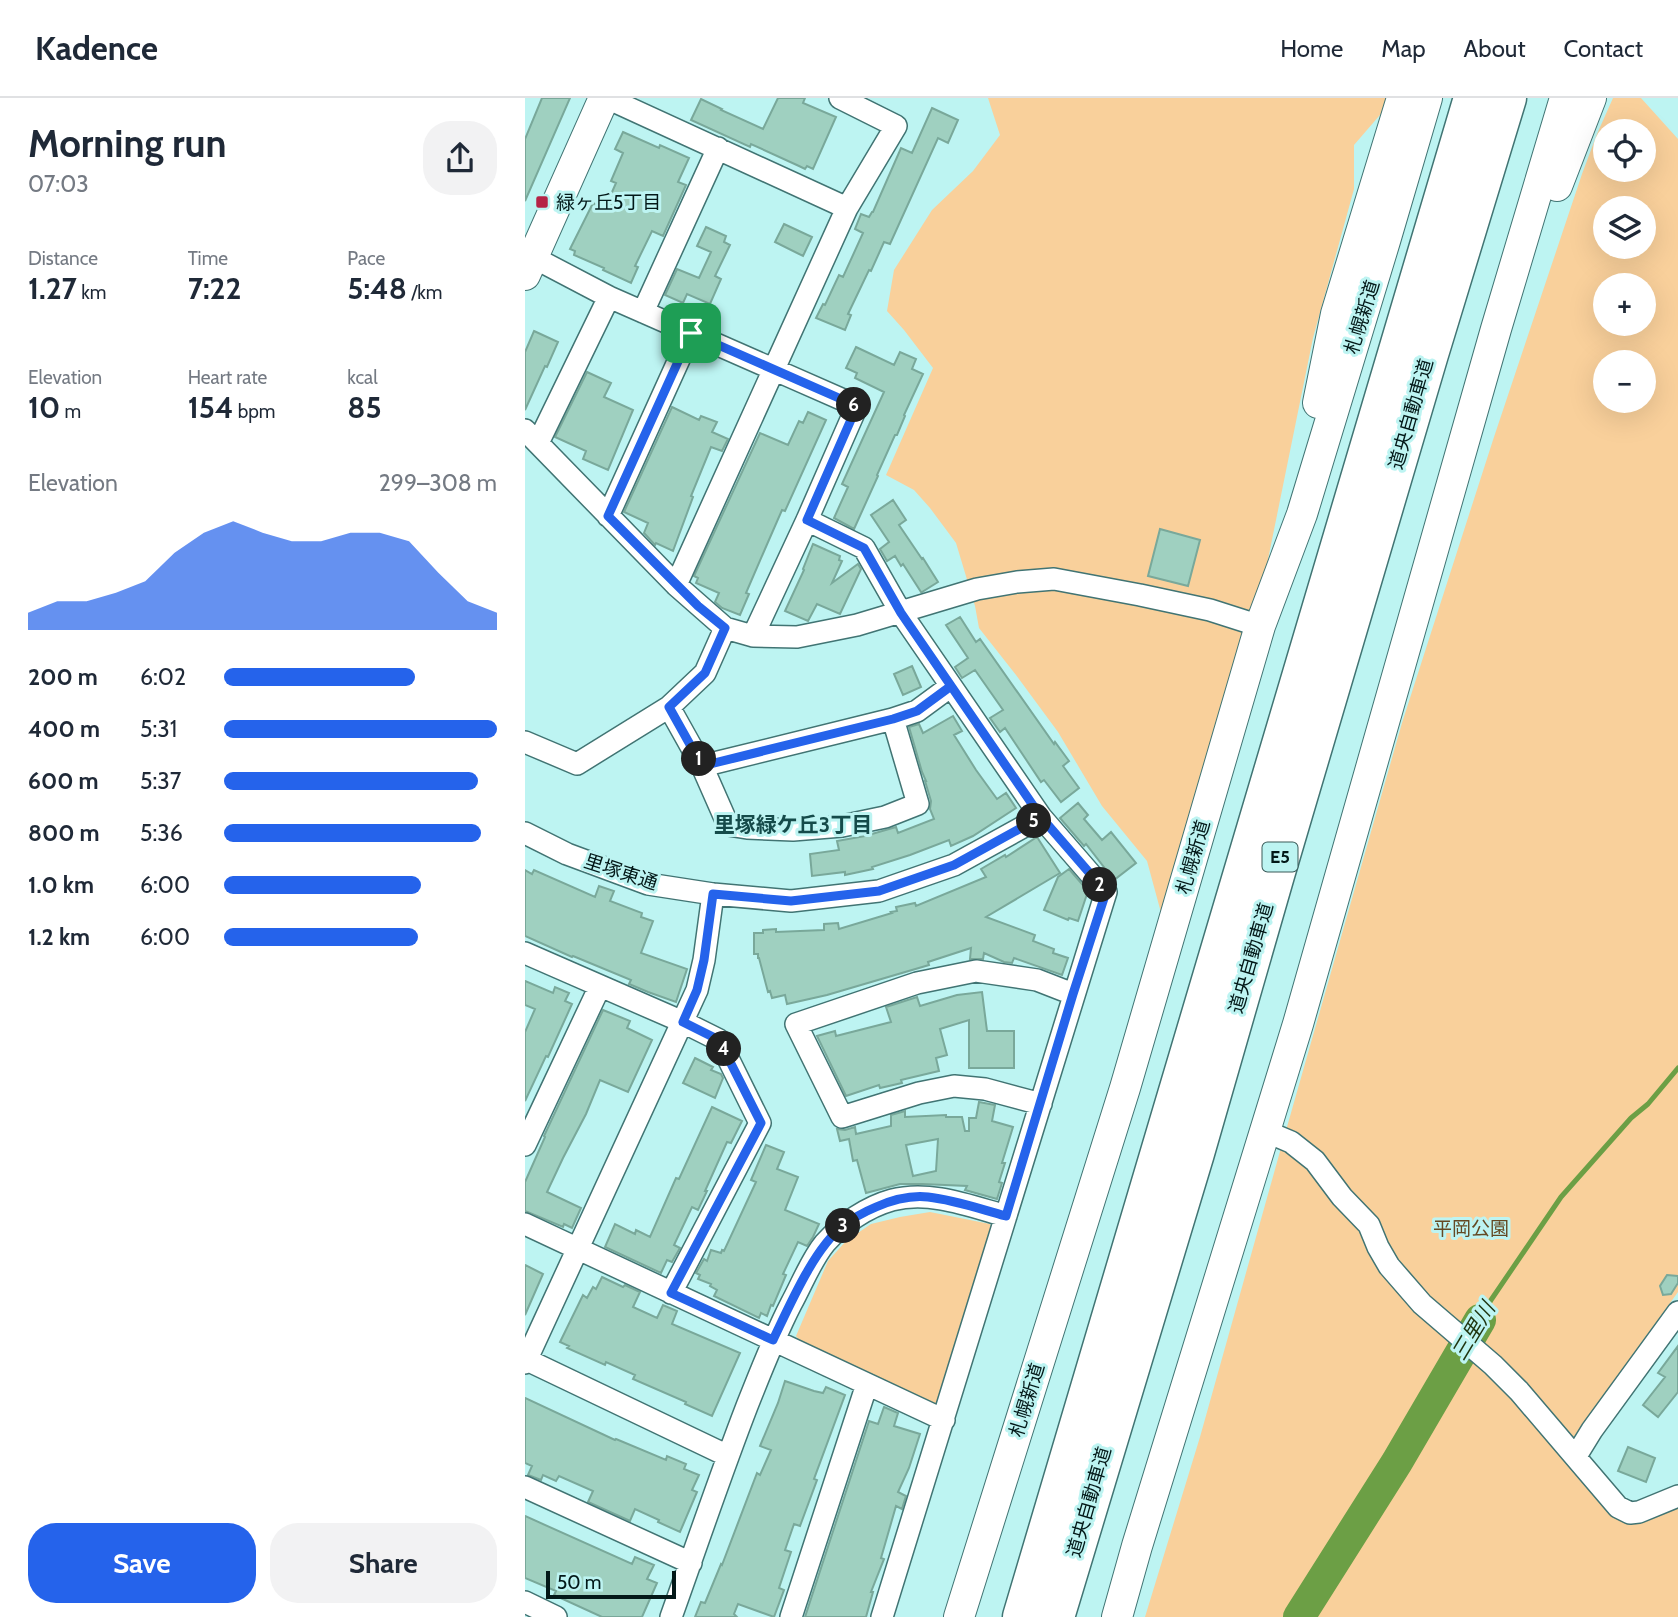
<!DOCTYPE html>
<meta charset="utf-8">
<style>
:root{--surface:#fff;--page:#f2f2f3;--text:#1f2937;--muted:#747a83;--line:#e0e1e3;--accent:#2563eb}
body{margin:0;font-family:Cabin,"Noto Sans JP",sans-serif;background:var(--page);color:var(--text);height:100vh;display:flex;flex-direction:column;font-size:26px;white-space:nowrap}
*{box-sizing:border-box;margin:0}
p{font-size:23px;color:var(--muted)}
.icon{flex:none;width:38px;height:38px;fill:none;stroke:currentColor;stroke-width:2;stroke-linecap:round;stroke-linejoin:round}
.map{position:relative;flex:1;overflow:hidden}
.panel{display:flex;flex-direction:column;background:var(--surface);width:525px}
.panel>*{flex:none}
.buttons{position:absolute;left:1068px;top:21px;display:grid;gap:14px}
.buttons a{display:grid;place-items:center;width:63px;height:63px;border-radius:50%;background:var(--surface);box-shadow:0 7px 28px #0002;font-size:35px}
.scale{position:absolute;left:21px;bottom:18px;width:130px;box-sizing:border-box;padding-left:7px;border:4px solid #031818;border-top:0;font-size:19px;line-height:24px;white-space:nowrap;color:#031818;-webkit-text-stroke:5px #bdf4f2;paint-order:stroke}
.pin{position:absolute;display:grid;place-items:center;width:60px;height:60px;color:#fff;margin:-30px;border-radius:14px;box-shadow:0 4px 10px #0006}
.km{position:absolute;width:35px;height:35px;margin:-18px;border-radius:50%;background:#222;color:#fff;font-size:19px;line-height:35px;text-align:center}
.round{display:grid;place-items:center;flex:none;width:74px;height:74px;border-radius:28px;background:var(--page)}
.head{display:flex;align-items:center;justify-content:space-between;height:119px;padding:0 28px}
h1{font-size:38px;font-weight:700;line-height:52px}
.figures{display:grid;grid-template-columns:repeat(3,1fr);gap:10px;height:119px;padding:7px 28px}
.figures div{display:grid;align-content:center}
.figures b{font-size:30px;font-weight:700}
.figures small{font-size:19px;font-weight:400}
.figures p{font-size:19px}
.chart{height:196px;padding:14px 28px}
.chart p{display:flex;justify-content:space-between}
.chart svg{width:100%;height:126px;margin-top:7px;fill:var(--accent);opacity:.7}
.primary-button{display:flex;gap:14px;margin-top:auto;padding:14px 28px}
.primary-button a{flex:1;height:80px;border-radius:28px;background:var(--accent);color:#fff;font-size:28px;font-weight:700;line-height:80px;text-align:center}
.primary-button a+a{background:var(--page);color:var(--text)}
ul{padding:0 28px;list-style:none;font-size:23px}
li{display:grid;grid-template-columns:112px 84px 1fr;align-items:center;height:52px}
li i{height:18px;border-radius:9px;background:var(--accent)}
header{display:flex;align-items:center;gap:42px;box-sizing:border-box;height:98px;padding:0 35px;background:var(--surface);border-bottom:2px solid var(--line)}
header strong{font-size:33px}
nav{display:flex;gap:38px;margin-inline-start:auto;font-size:24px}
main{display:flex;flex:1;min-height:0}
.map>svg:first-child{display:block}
</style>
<header>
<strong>Kadence</strong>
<nav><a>Home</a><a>Map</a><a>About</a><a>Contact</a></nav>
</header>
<main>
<section class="panel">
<div class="head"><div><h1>Morning run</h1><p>07:03</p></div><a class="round"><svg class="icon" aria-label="share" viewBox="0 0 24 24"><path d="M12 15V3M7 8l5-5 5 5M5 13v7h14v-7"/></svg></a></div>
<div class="figures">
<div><p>Distance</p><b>1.27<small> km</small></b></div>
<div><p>Time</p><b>7:22</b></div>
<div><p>Pace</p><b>5:48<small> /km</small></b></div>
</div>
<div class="figures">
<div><p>Elevation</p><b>10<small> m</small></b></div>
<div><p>Heart rate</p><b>154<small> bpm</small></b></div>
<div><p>kcal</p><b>85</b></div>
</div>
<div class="chart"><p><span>Elevation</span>299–308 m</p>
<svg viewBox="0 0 160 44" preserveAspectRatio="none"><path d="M0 44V38L10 34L20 34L30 31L40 27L50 17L60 10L70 6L80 10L90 13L100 13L110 10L120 10L130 13L140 24L150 34L160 38V44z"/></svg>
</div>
<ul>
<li><b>200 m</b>6:02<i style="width:70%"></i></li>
<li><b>400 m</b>5:31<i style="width:100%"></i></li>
<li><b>600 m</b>5:37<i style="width:93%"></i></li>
<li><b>800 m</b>5:36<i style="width:94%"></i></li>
<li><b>1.0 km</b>6:00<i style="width:72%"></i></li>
<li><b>1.2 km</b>6:00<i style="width:71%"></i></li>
</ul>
<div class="primary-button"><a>Save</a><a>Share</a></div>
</section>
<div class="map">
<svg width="1153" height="1519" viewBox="0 0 1153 1519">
<rect width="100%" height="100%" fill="#bdf4f2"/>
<path fill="#f9d09b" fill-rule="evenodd" d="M463 0H864L861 10 829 47V91L788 240 738 486 638 822 622 763 577 708 533 634 491 577 454 530 450 508 431 445 405 410 389 392 361 377 408 270 379 232 362 213 369 172 407 112 448 73 475 37Z
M1088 0H1116L1153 41V1194L1035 1358 1073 1403 1090 1419 1153 1408V1519H620L675 1339 754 1057 877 625 968 342 1057 76 1072 36ZM1080 33H1118V72H1080ZM1080 110H1118V149H1080ZM1080 187H1118V226H1080ZM1080 264H1118V303H1080Z
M405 1114 465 1126 468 1133 415 1306H408L275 1243 271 1238 303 1163 321 1143 346 1126 375 1119Z"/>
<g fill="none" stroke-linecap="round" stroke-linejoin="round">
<path stroke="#6c9f45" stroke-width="5" d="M955 1222 966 1202 1036 1099 1106 1020 1123 1006 1153 970"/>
<path stroke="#6c9f45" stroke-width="32" d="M774 1519 872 1364 955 1222"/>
</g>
<path fill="#9fd0c0" stroke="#79a89a" stroke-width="2" fill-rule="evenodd" d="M17 0H45L0 103V41Z
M253 0H280L278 5 311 19 288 71 282 68 280 71 274 68 226 46 225 49 166 22 176 1 197 11 196 12 238 31Z
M407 10 433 22 423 45 413 40 365 146 359 144 346 173 344 172 323 216 326 217 320 232 291 220 298 206 300 207 314 177 318 179 338 135 330 131 336 116 344 119 347 114H348L376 50 387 55Z
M98 34 134 50 135 47 164 60 153 84 161 87 138 138 127 133 110 168 113 169 106 185 78 172 79 170 49 157 50 153 45 151 68 105 80 110 91 85 86 83 98 55 90 51Z
M259 126 287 139 278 158 250 144Z
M181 129 201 138 199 144 205 147 190 178 196 181 185 206 162 196 158 205 140 197 152 171 174 180 186 154 172 148Z
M9 233 33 244 22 269 20 268 0 312V254Z
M331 249 369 267 375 254 391 261 387 271 398 276 379 317 380 318 372 337H370L352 377 353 378 329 431 309 420 323 389 317 386 359 294 330 280 332 275 321 270Z
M62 274 86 285 79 299 108 312 83 372 58 361 61 353 30 339Z
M147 309 174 322 176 318 192 324 187 334 203 341 197 353 186 349 166 398 168 399 148 453 131 445 130 447 119 435 123 425 99 414Z
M283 314 301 322 260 413 257 412 240 451 221 495 224 496 215 517 197 510 190 504 194 495 171 485 173 480 169 478 235 335 263 347 274 323 278 325Z
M368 402 381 422 374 427 397 461 398 460 413 484 397 494H396L378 466 376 468 370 458 362 463 355 451 364 444 346 417Z
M635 431 675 442 663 488 623 478Z
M288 446 315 458 314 462 317 463 307 485 333 466 336 471 315 516 292 506 283 523 260 513 279 472 278 471Z
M435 519 451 544 455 541 529 646 530 644 544 663 538 668 554 690 536 704 519 682 516 684 480 630 475 634 465 620 478 612 450 572 437 580 430 569 443 560 421 527Z
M387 568 396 589 378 597 369 576Z
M428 618 437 633 429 637 451 672 472 701 481 695 491 710 448 738 426 748 424 742 385 757 347 769 348 771 320 777V774L287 778 285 756 314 752 312 743 340 738 371 729 373 735 409 721 405 711 406 703 400 683H401L397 674 384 629 394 626 398 635Z
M553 705 563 717 559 721 577 742 586 734 611 765 589 782 561 746 559 748 535 720Z
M512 739 535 775 461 819 510 837 508 843 529 851 528 855 543 860 537 877 489 860 487 865 479 864 459 855 458 861H445L446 850 403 864 404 867 302 897 262 906 260 897 247 900 245 893 243 894 234 860H233V856H229V835H238V832L251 831V834L299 832V826L313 825 314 831 367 815 366 814 372 813 371 809 390 805 391 808 461 779 456 771 480 757 481 759Z
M544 771 563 793 553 823 544 820 543 822 519 812 533 779Z
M0 772 7 776 9 772 70 799 74 788 89 793 85 803 117 815 116 819 128 823 116 855 162 871 151 904 123 894 104 886 106 882 48 858 47 859 0 838Z
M0 883 28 895 30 889 44 895 40 903 47 906 23 959 21 958 0 1003V934L10 911 0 907Z
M457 894 462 933H489V970H444V922L415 931 422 957 411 960 414 973 376 982 377 985 355 990 354 987 321 998 292 938 310 933 311 938 366 924 361 909 392 899 395 908 432 897Z
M78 912 105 923 102 930 127 942 103 994 75 982 61 1016 38 1060 22 1094 56 1110 47 1130 39 1126 38 1129 0 1113V1084L20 1039 19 1038Z
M170 960 188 969 186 972 196 976 198 980 190 1000 158 985Z
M454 1004 470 1007 467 1023 488 1029 477 1065H480L474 1084 477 1085 472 1101 440 1092 442 1088 397 1086H375L341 1095 332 1062 328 1063 324 1041 315 1043 312 1031 320 1032 330 1029 331 1036 366 1028V1017L380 1013V1019L421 1017V1019H437L440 1033H444V1020H451ZM413 1041 411 1073 388 1078 381 1047Z
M187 1009 217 1023 206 1045 202 1044 180 1093H182L173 1112 167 1109 149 1147 155 1150 147 1164 142 1162 136 1175 80 1149 90 1126 110 1136 111 1132 125 1139 151 1080 154 1081Z
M241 1047 259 1054 252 1071 273 1079 260 1112 294 1126 288 1139 282 1148 273 1144 258 1176 261 1177 248 1208 246 1207 242 1218 236 1215 234 1220 189 1198 192 1192 185 1188 186 1186 173 1181 175 1177 171 1175 179 1161 182 1163 186 1152 196 1155 197 1152 199 1153 231 1084 226 1082Z
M0 1167 18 1176 0 1217Z
M1142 1177 1153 1178V1185L1146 1196 1138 1197 1135 1188Z
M77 1179 98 1189 100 1187 115 1194 108 1209 132 1220 138 1207 152 1213 147 1226 215 1255 187 1318 160 1306 161 1304 108 1281 110 1277 81 1264 80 1267 42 1250 44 1248 35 1244 58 1197 62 1200 68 1189 71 1191Z
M1153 1248V1294L1133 1319 1118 1307 1140 1279 1133 1275Z
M260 1283 289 1293 298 1295 301 1289 320 1297 289 1381 292 1382 275 1428 269 1426 260 1452 266 1454 254 1490 259 1492 249 1519 213 1506 209 1516 212 1519H170L176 1504 180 1505 196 1466 197 1467 232 1375 235 1377 246 1352 235 1348 253 1305Z
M0 1300 90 1342 91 1341 141 1362 142 1358 161 1366 159 1371 174 1377 167 1392 172 1394 155 1434 133 1424 134 1422 110 1411 105 1423 63 1404 68 1393 34 1378 31 1383 18 1377 16 1382 3 1377 7 1368 0 1365Z
M359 1309 373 1315 369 1328 395 1336 384 1370 373 1394 381 1398 377 1411 371 1408 356 1460 359 1461 346 1494H348L341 1519H280L344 1323 353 1326Z
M1103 1349 1130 1360 1121 1384 1093 1373Z
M0 1418 107 1466 110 1459 129 1467 122 1481 132 1485 117 1519H77L29 1497 31 1493 0 1480Z"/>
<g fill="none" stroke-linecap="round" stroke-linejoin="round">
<defs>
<path id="street" d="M82 0 322 110
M0 155 84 199 332 308 282 422 228 538
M118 214 193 50
M0 332 151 487 200 530 228 538 272 539 332 527 452 491 492 484 529 481 615 497 685 512 735 528
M13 345 84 199
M83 418 166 235
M282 422 339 450 376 515 516 719 581 794 357 1519
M151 487 322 110 371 28 315 0
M144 609 177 668 368 621 392 613 426 588
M0 644 52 666 144 609 180 575 200 530
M177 668 203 727 222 730 268 732 317 728 360 719 393 706 368 621
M0 735 42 756 123 786 188 796 266 803 354 793 429 767 516 719
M0 855 158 924 194 942 235 1025 146 1195
M516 1006 460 991 429 988 394 995 317 1019 271 926 392 885 451 873 512 882 548 896
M740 1033 766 1044 790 1063 817 1099 844 1127 853 1149 864 1168 897 1206 968 1267 994 1293 1093 1409 1105 1415 1114 1414 1153 1398
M0 1047 75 888
M0 1126 419 1322
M0 1261 203 1358
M0 1265 172 892 179 862 188 796
M1051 1358 1067 1332 1153 1214
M0 1389 166 1465
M0 1504 31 1519
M146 1519C171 1449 195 1378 222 1308 236 1273 249 1239 266 1206 277 1186 286 1162 300 1145 317 1126 342 1109 367 1102 405 1092 445 1108 481 1118
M266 1519 342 1286"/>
<path id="secondary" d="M1032 88 1066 0
M0 177 79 0
M793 305 811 216 877 0
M434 1519 600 990 735 528 777 416 860 143 902 0
M592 1519 612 1448 773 926 971 231 1040 0"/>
<path id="highway" d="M497 1519 948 0
M530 1519 670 1055 750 777 904 256 982 0"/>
</defs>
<use href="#street" stroke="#417473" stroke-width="24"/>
<use href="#secondary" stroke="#417473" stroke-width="32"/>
<use href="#highway" stroke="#417473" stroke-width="41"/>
<use href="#street" stroke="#fff" stroke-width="21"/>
<use href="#secondary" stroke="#fff" stroke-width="30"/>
<use href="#highway" stroke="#fff" stroke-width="38"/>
</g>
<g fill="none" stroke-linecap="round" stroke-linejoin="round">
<defs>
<path id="route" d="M166 235 83 418 173 508 200 530 180 575 144 609 177 668 368 621 392 613 426 588 516 719 581 794 548 896 481 1118C455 1111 430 1102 403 1099 385 1097 367 1102 351 1109 339 1114 328 1120 318 1128 289 1150 264 1209 248 1242L146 1195 236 1025 194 942 158 924 172 892 179 862 188 796 266 803 354 793 429 767 516 719 376 515 339 450 282 422 332 308 166 235"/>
</defs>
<use href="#route" stroke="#fff" stroke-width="14"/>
<use href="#route" stroke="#2563eb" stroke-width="9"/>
</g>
<rect fill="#b52346" stroke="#bdf4f2" stroke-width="2.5" x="10" y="97" width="14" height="14" rx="3.5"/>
<g text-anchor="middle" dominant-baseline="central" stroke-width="6" stroke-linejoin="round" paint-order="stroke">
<rect fill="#bdf4f2" stroke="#3b5a59" stroke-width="2" x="737.5" y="744.5" width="35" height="29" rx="5"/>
<g font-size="18" font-weight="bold" fill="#031818">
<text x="755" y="759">E5</text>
</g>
<g font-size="19" fill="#031818" stroke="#bdf4f2" text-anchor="start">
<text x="31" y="104">緑ヶ丘5丁目</text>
</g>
<g font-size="19" fill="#031818" stroke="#bdf4f2">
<text transform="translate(837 219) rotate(-73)">札幌新道</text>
<text transform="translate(886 316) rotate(-74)">道央自動車道</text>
<text transform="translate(668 759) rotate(-74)">札幌新道</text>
<text transform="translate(96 774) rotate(18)">里塚東通</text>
<text transform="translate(726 860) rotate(-74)">道央自動車道</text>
<text transform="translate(502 1302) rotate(-73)">札幌新道</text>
<text transform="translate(564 1404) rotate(-74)">道央自動車道</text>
</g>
<g font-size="19" fill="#654923" stroke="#bdf4f2">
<text x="946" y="1130">平岡公園</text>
</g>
<g font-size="21" font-weight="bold" fill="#154b4a" stroke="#bdf4f2">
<text x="268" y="726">里塚緑ケ丘3丁目</text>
</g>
<g font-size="21" font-style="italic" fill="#1f340f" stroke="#bdf4f2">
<text transform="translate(948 1233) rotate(-59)">三里川</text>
</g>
</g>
</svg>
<div class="buttons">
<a><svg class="icon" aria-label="locate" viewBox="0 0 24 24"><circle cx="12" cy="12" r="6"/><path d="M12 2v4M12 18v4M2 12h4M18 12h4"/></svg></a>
<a><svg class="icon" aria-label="layers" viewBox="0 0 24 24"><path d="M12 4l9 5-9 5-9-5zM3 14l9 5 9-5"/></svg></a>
<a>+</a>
<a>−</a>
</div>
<div class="scale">50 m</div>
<div class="pin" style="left:166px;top:235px;background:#1e9e55"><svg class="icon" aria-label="arrive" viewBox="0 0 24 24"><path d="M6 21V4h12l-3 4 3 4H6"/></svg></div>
<b class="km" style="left:174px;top:661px">1</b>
<b class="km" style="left:575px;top:787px">2</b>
<b class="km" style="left:318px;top:1128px">3</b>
<b class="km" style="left:199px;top:951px">4</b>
<b class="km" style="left:509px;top:723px">5</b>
<b class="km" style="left:329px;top:307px">6</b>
</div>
</main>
